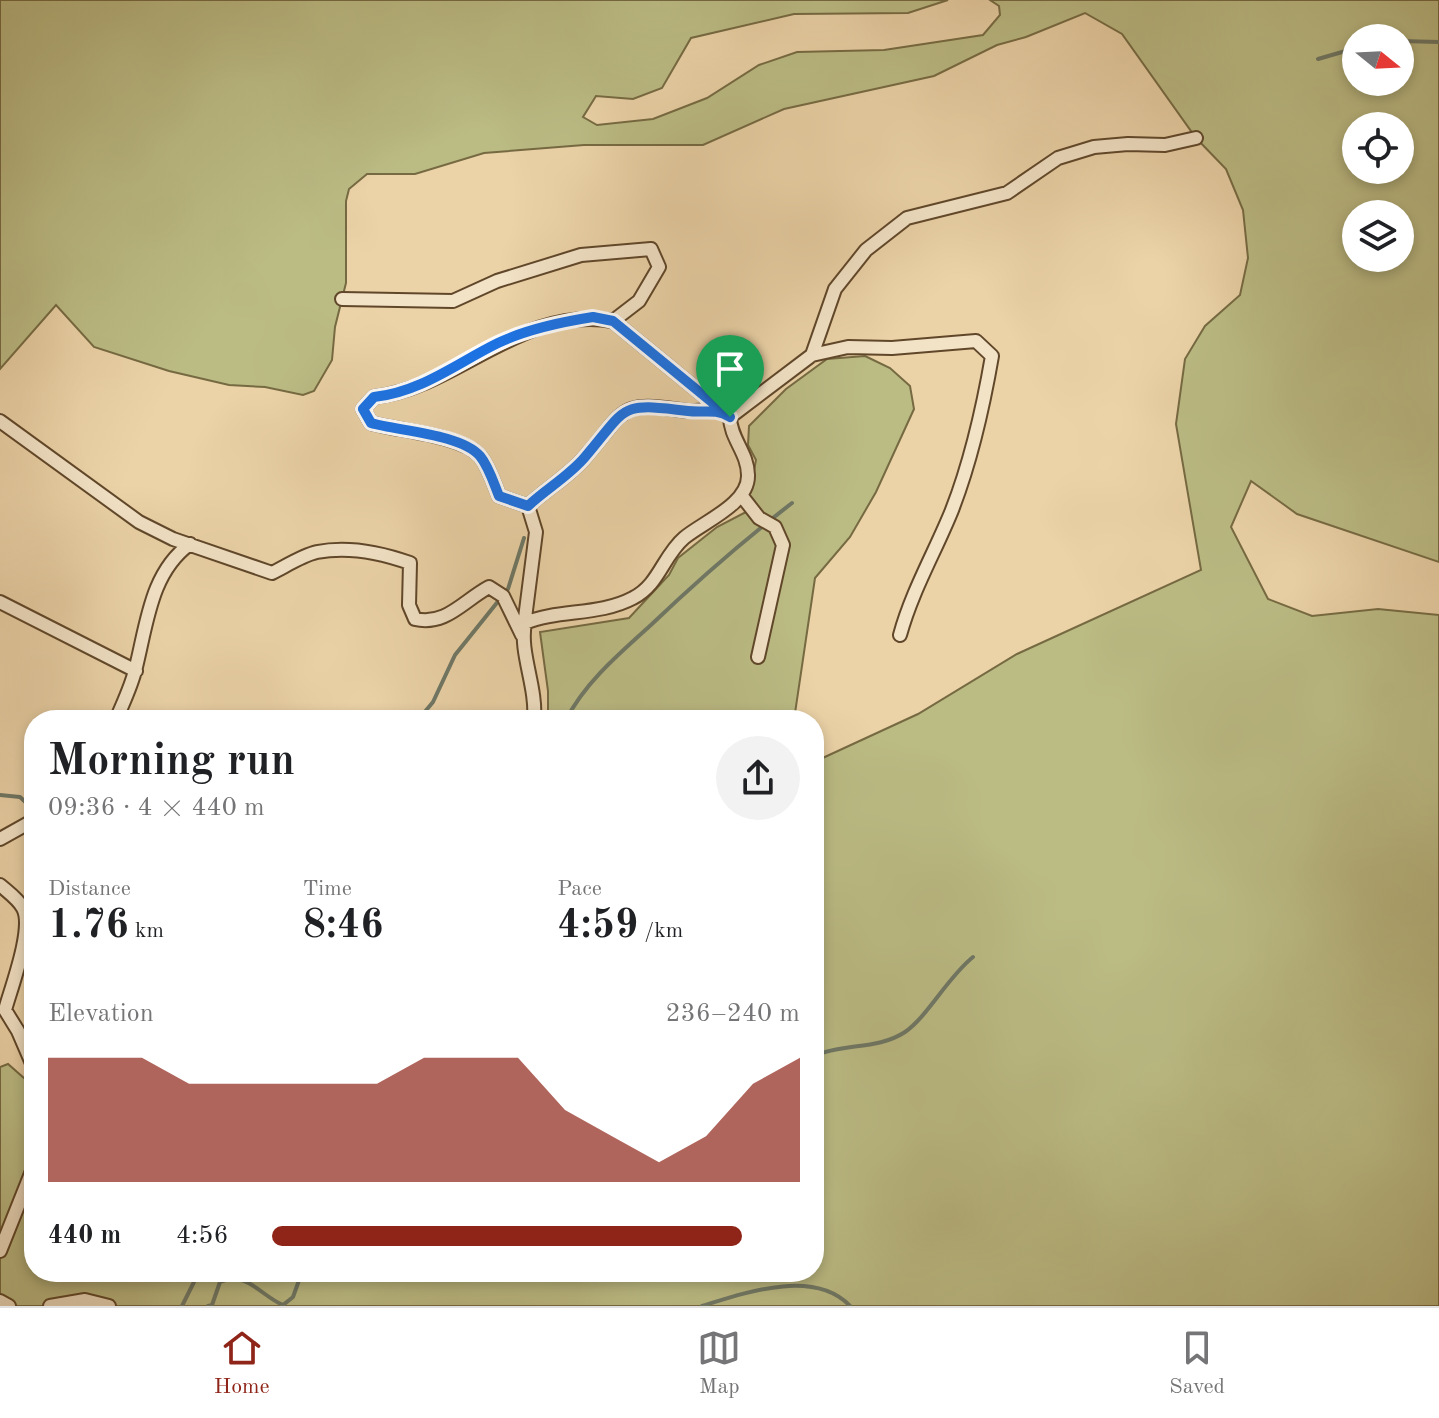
<!DOCTYPE html>
<meta charset="utf-8">
<style>
:root{--surface:#fff;--page:#f2f2f2;--text:#202124;--muted:#757577;--line:#e0e0e0;--accent:#8f2418}
body{margin:0;font-family:"Old Standard TT",serif;background:var(--page);color:var(--text);height:100vh;display:flex;flex-direction:column;font-size:30px;white-space:nowrap}
*{box-sizing:border-box;margin:0}
p{font-size:26px;color:var(--muted)}
.icon{flex:none;width:44px;height:44px;fill:none;stroke:currentColor;stroke-width:2;stroke-linecap:round;stroke-linejoin:round}
.map{position:relative;flex:1;overflow:hidden}
.side{position:absolute;left:24px;top:710px;width:800px;height:572px;display:flex;flex-direction:column;background:var(--surface);border-radius:32px;box-shadow:0 4px 12px #0003}
.side>*{flex:none}
.needle{width:52px;rotate:108deg}
.controls{position:absolute;left:1342px;top:24px;display:grid;gap:16px}
.controls a{display:grid;place-items:center;width:72px;height:72px;border-radius:50%;background:var(--surface);box-shadow:0 4px 12px #0003;font-size:40px}
.pin{position:absolute;display:grid;place-items:center;width:68px;height:68px;color:#fff;margin:-82px -34px;border-radius:50% 50% 50% 0;rotate:-45deg;box-shadow:0 0 8px #0007}
.pin .icon{rotate:45deg}
.round{display:grid;place-items:center;flex:none;width:84px;height:84px;border-radius:42px;background:var(--page)}
.head{display:flex;align-items:center;justify-content:space-between;height:136px;padding:0 24px}
h1{font-size:44px;font-weight:800;line-height:60px}
.figures{display:grid;grid-template-columns:repeat(3,1fr);gap:12px;height:136px;padding:8px 24px}
.figures div{display:grid;align-content:center}
.figures b{font-size:40px;font-weight:800}
.figures small{font-size:22px;font-weight:400}
.figures p{font-size:22px}
.chart{height:224px;padding:16px 24px}
.chart p{display:flex;justify-content:space-between}
.chart svg{width:100%;height:144px;margin-top:8px;fill:var(--accent);opacity:.7}
ul{padding:0 24px;list-style:none;font-size:26px}
li{display:grid;grid-template-columns:128px 96px 1fr;align-items:center;height:60px}
li i{height:20px;border-radius:10px;background:var(--accent)}
.menu{display:flex;justify-content:space-around;align-items:center;height:112px;border-top:2px solid var(--line);background:var(--surface);font-size:22px;color:var(--muted)}
.menu a{display:grid;justify-items:center;gap:4px}
.menu .selected{color:var(--accent)}
.map>svg:first-child{display:block}
</style>
<div class="map">
<svg width="1439" height="1306" viewBox="0 0 1439 1306">
<rect width="100%" height="100%" fill="#ebd2a7"/>
<filter id="stains"><feTurbulence type="fractalNoise" baseFrequency=".0025" numOctaves="4"/><feColorMatrix values="0 0 0 0 .2 0 0 0 0 .09 0 0 0 0 .02 0 0 0 .5 -.17"/></filter>
<radialGradient id="worn" r=".72"><stop offset=".6" stop-color="#630" stop-opacity="0"/><stop offset="1" stop-color="#630" stop-opacity=".3"/></radialGradient>
<path fill="#bbbb84" stroke="#766a42" stroke-width="2" fill-rule="evenodd" d="M0 0H948L908 13 794 14 691 38 662 88 633 99 596 96 583 117 597 125 653 119 707 98 759 65 797 52 884 50 983 35 1000 15 999 6 990 0H1439V562L1297 514 1251 481 1231 527 1268 599 1312 616 1378 609 1439 615V1306H0V1067L8 1064 24 1078 34 1081V1272H814V762L918 714 1017 654 1201 570 1176 424 1185 359 1205 326 1240 295 1248 258 1243 210 1226 169 1196 138 1122 34 1085 13 1026 37 997 45 934 76 784 109 703 145H584L484 153 415 174H367L349 189 346 201V283L335 327 332 360 314 391 303 395 265 387 229 385 169 371 94 347 56 305 0 369ZM1356 38H1400V82H1356ZM1356 126H1400V170H1356ZM1356 214H1400V258H1356Z
M865 356 890 368 910 386 914 409 876 492 850 537 815 578 794 720H548V691L540 632 629 618 669 575 678 558 717 527 746 512 756 460 748 445 749 426 786 389 827 359Z"/>
<g fill="none" stroke-linecap="round" stroke-linejoin="round">
<path stroke="#6f7866" stroke-width="4" d="M1400 41 1439 42
M1318 59 1356 48
M418 720 433 702 455 655 508 589 524 538
M566 720C585 682 621 652 652 624 697 581 743 541 792 503
M0 795 20 797 34 810
M814 1056C843 1043 878 1050 905 1032 928 1016 947 978 973 957
M182 1306 199 1272
M208 1306 212 1305 220 1282C246 1270 261 1296 283 1305L293 1297 302 1272
M702 1306C744 1293 814 1268 850 1306"/>
<defs>
<path id="minor" d="M342 299 453 301 497 281 581 255 651 249 659 267 639 301 613 321
M812 355 848 347 892 348 976 341 992 356C983 408 971 461 952 510 935 552 912 591 900 635
M0 421 139 522 173 539 272 573C286 566 303 555 317 552 347 546 382 553 410 563L409 605 415 619C446 626 463 601 489 587L503 596 522 635
M741 495 759 518 775 527 783 545 758 657
M528 506 499 496C494 484 489 467 480 456 461 435 399 431 371 423L363 409 374 397C457 388 521 305 613 321L730 417
M0 602 136 671
M524 626 536 532 528 506C546 489 569 476 585 457 627 409 617 400 687 411 700 412 712 407 724 413
M116 720C123 703 132 685 136 667 147 623 151 572 190 544
M534 720C537 686 519 653 525 623 559 609 599 616 633 598 659 585 663 556 684 538 703 522 749 504 748 475 748 453 730 438 730 417L812 355 835 289 866 250 907 218 1007 193 1058 158 1094 147 1128 144 1165 145 1196 138
M0 839 34 820
M0 885C8 892 18 899 23 908 34 928 11 988 5 1010L18 1031 34 1068
M0 1251 34 1166
M0 1301 9 1306
M50 1306 85 1300 109 1306"/>
</defs>
<use href="#minor" stroke="#60472a" stroke-width="16"/>
<use href="#minor" stroke="#f2e2c6" stroke-width="12"/>
</g>
<g fill="none" stroke-linecap="round" stroke-linejoin="round">
<defs>
<path id="route" d="M593 317 613 321 730 417C715 408 705 413 688 411 617 402 628 407 585 457 569 476 546 489 528 506L499 496C494 484 489 467 480 456 461 434 399 431 371 423L363 409 374 397C421 392 457 363 498 343 527 329 561 322 593 317Z"/>
</defs>
<use href="#route" stroke="#fff" stroke-width="16"/>
<use href="#route" stroke="#1a73e8" stroke-width="10"/>
</g>
<rect width="100%" height="100%" filter="url(#stains)"/>
<rect width="100%" height="100%" fill="url(#worn)"/>
</svg>
<div class="controls">
<a><svg class="needle" viewBox="-14 -14 28 28"><path d="M0-13l5 13h-10z" fill="#e53935"/><path d="M0 13l5-13h-10z" fill="#757577"/></svg></a>
<a><svg class="icon" aria-label="locate" viewBox="0 0 24 24"><circle cx="12" cy="12" r="6"/><path d="M12 2v4M12 18v4M2 12h4M18 12h4"/></svg></a>
<a><svg class="icon" aria-label="layers" viewBox="0 0 24 24"><path d="M12 4l9 5-9 5-9-5zM3 14l9 5 9-5"/></svg></a>
</div>
<div class="pin" style="left:730px;top:417px;background:#1e9e55"><svg class="icon" aria-label="arrive" viewBox="0 0 24 24"><path d="M6 21V4h12l-3 4 3 4H6"/></svg></div>
<section class="side">
<div class="head"><div><h1>Morning run</h1><p>09:36 · 4 × 440 m</p></div><a class="round"><svg class="icon" aria-label="share" viewBox="0 0 24 24"><path d="M12 15V3M7 8l5-5 5 5M5 13v7h14v-7"/></svg></a></div>
<div class="figures">
<div><p>Distance</p><b>1.76<small> km</small></b></div>
<div><p>Time</p><b>8:46</b></div>
<div><p>Pace</p><b>4:59<small> /km</small></b></div>
</div>
<div class="chart"><p><span>Elevation</span>236–240 m</p>
<svg viewBox="0 0 160 44" preserveAspectRatio="none"><path d="M0 44V6L10 6L20 6L30 14L40 14L50 14L60 14L70 14L80 6L90 6L100 6L110 22L120 30L130 38L140 30L150 14L160 6V44z"/></svg>
</div>
<ul>
<li><b>440 m</b>4:56<i style="width:89%"></i></li>
</ul>
</section>
</div>
<nav class="menu">
<a class="selected"><svg class="icon" aria-label="home" viewBox="0 0 24 24"><path d="M3 11l9-7 9 7M6 9v11h12V9"/></svg>Home</a>
<a><svg class="icon" aria-label="map" viewBox="0 0 24 24"><path d="M3 6l6-2 6 2 6-2v14l-6 2-6-2-6 2zM9 4v14M15 6v14"/></svg>Map</a>
<a><svg class="icon" aria-label="saved" viewBox="0 0 24 24"><path d="M7 4h10v16l-5-4-5 4z"/></svg>Saved</a>
</nav>
